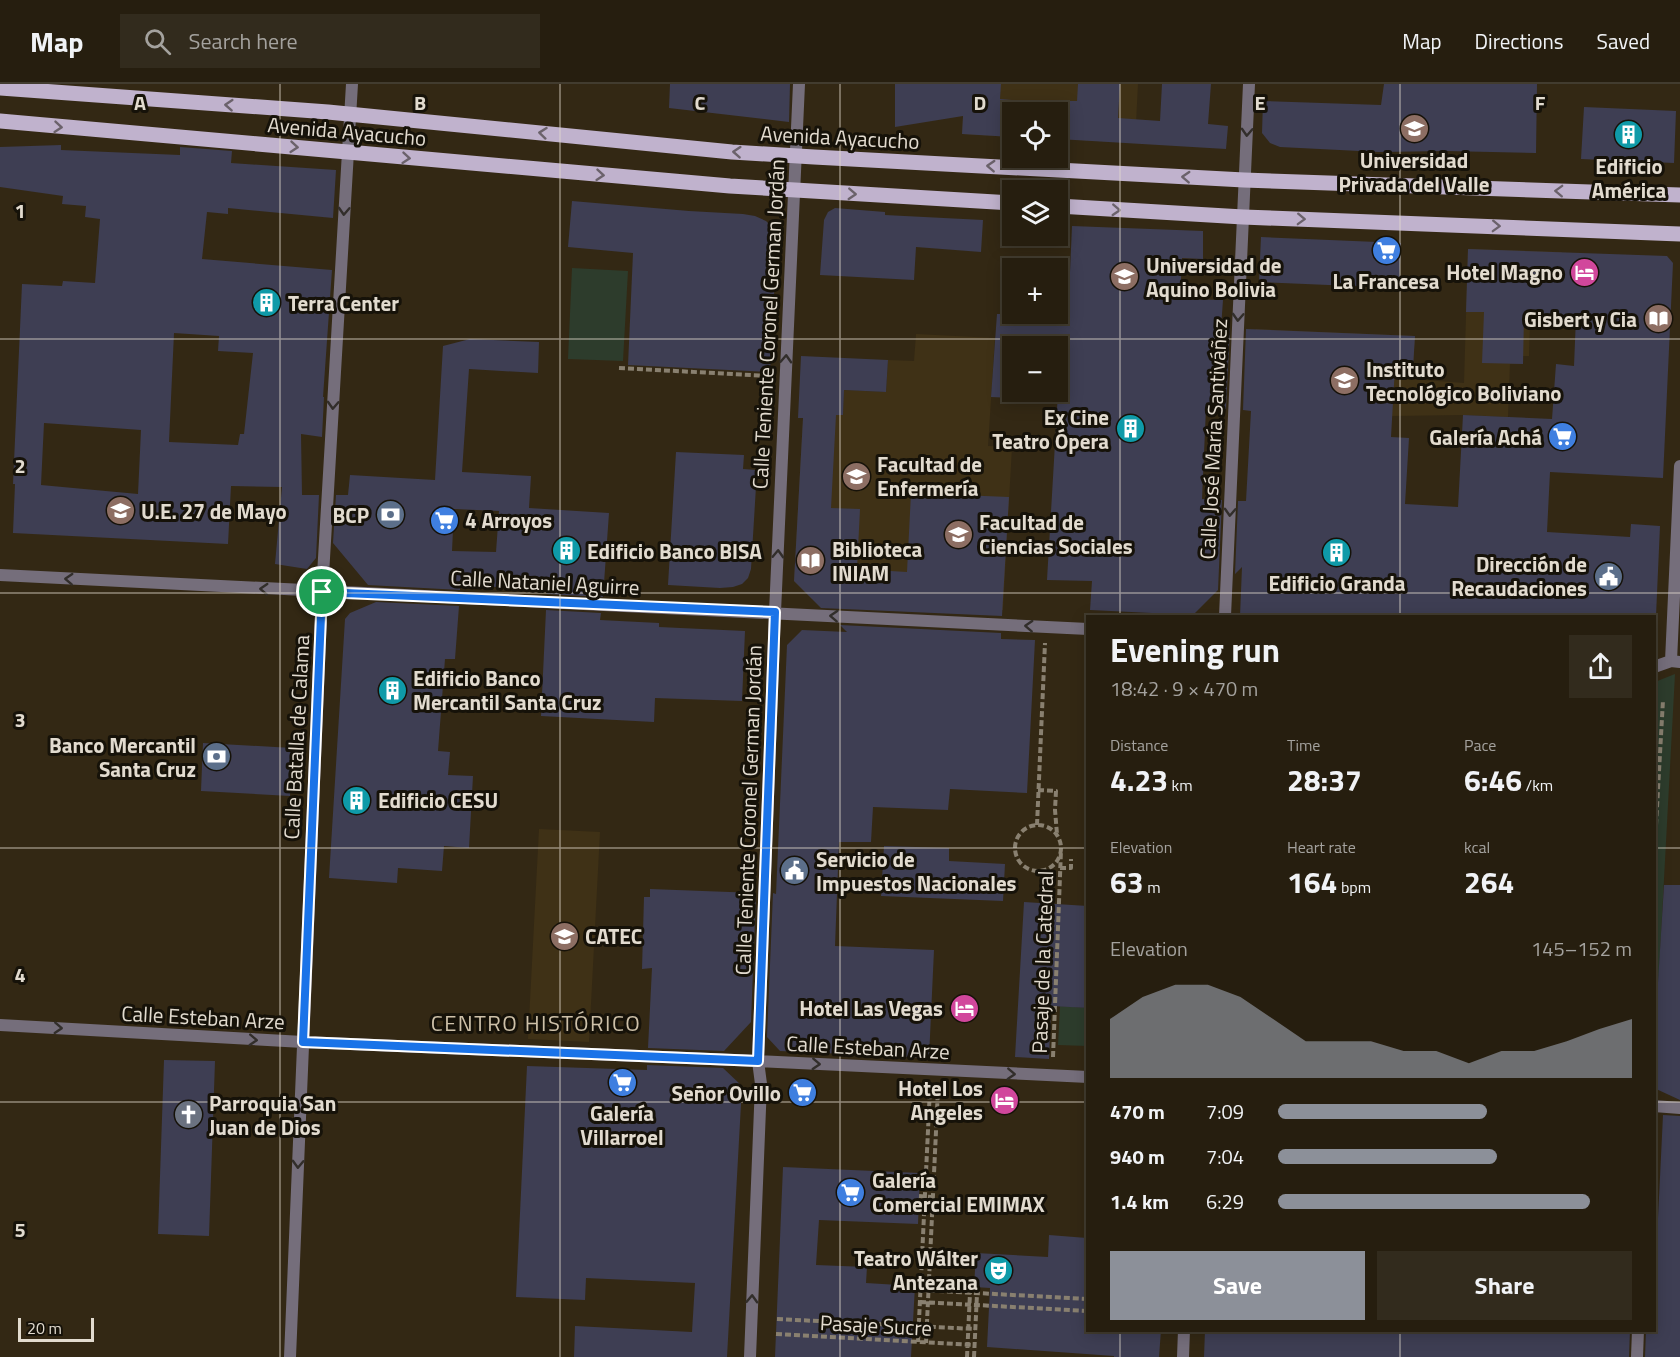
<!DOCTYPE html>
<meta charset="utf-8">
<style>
:root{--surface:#261e0f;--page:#322b1d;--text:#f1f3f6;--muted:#a4a29e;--line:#423c2f;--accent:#8c9099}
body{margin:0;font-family:"Titillium Web",sans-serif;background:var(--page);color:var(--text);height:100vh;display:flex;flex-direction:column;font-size:22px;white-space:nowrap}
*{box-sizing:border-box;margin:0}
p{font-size:20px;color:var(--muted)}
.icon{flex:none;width:33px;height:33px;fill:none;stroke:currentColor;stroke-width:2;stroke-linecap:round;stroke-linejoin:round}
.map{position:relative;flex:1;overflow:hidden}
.details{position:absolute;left:1086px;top:531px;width:570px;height:717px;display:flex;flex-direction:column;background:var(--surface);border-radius:0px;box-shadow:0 3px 15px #0003,0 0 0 2px var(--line)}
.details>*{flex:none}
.tools{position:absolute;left:1002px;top:18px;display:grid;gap:12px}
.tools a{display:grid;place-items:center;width:66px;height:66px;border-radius:0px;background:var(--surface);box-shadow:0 3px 15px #0003,0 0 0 2px var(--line);font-size:30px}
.scale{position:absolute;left:18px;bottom:15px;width:76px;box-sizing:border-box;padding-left:6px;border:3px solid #e2dbcf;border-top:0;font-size:16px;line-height:21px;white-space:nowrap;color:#e2dbcf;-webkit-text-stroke:4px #161209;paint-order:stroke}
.pin{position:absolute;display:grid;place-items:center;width:51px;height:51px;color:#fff;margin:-26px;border:3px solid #fff;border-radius:50%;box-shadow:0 2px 6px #0007}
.round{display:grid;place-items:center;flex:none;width:63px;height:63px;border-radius:0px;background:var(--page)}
.summary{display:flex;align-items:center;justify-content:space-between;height:102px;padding:0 24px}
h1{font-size:33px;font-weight:700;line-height:45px}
.stats{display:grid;grid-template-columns:repeat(3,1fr);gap:9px;height:102px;padding:6px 24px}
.stats div{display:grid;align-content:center}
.stats b{font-size:30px;font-weight:700}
.stats small{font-size:16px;font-weight:400}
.stats p{font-size:16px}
.chart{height:168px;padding:12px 24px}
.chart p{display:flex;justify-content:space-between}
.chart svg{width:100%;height:108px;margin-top:6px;fill:var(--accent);opacity:.7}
.action{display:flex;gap:12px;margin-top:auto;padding:12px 24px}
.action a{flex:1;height:69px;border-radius:0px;background:var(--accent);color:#fff;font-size:24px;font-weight:700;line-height:69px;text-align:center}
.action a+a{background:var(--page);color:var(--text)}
ul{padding:0 24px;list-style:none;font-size:20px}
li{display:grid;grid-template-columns:96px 72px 1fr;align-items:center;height:45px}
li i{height:15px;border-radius:8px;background:var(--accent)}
header{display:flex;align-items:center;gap:36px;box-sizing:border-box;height:84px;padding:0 30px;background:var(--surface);border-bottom:2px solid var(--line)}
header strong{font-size:28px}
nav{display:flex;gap:33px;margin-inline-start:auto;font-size:21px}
.search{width:420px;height:54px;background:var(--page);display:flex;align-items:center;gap:15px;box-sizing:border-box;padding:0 21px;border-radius:0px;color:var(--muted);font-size:22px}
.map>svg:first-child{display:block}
</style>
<header>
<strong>Map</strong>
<div class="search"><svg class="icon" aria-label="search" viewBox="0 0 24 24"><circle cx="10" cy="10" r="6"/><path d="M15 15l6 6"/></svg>Search here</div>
<nav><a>Map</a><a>Directions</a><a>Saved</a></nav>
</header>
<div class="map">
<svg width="1680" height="1273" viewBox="0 0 1680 1273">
<rect width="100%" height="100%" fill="#332814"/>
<path fill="#3f3116" d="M965 0H1138L1135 59 1058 55V28H1012V53L962 50Z
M1468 165 1562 168 1560 239H1530L1529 272H1523L1522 280H1510L1508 333 1463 331 1392 332 1339 329 1255 245 1415 252 1412 295 1464 299Z
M916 250 995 254 988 362 1012 363 1003 526 812 515 794 497 803 334 827 335V330L843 331 844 306 886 308 888 276 914 277Z
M539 745 600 748 589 958 528 955Z"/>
<path fill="#2d3c2c" d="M572 184 628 187 623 277 568 275Z
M1675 590 1655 963V598Z
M1060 922 1087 924V962L1058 961Z"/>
<path fill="#3e3e53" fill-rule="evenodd" d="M670 0H790L789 38 669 24Z
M895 0H1001L1000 15 1012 16V53L962 50 963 32 895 43Z
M1078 0H1120L1118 34 1160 37 1162 0H1211L1208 40 1228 42 1226 65 1058 55V17H1077Z
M1384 0H1537L1536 69 1446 67 1379 68 1280 63 1270 59 1262 49 1263 17 1381 21Z
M1584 23 1676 27 1674 79 1581 75Z
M61 61V66L180 71V63L232 67 231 79 336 86 333 134 228 124V130L207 128 202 175 332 186 323 313H324L322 353 301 350 302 411H319L316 474 307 485 275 480 282 403 231 402 228 460 13 449 15 400H13L22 200 62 202 63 197 95 199 100 135 85 133 86 122 62 120 63 112 0 103V63ZM174 249 219 252 218 267 253 269 244 350H240L238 361 169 358ZM44 339 141 346 138 410 41 401Z
M572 117 689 127 743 130 755 132 766 137 774 145 777 154 770 288 628 281 633 169 568 163Z
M835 124 885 128V131L983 136 981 168 916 163 914 196 820 191 824 136 828 128Z
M1072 142 1203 147V175L1182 174 1180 215 1223 216 1221 244H1230L1226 325 1206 324 1202 415 1222 416 1218 506 1193 531 1090 526 1092 497 1047 496 1058 308V262H1012V314L991 313 997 230H1058V210L1069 211Z
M1261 153 1401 159 1399 204 1259 198Z
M1468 165 1667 172 1673 179 1663 394 1550 388 1547 448 1630 453 1631 440 1660 442 1656 532H1240L1242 483 1235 490 1238 417H1246L1251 327 1243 326 1246 245 1415 252 1413 284 1395 283 1391 353 1409 354 1405 420 1458 423 1463 331 1552 335 1556 280 1574 282 1576 233 1524 232 1523 280 1482 279 1484 228H1466Z
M470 255 539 258 538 289 469 285 462 388 531 392 529 424 609 429 603 513 547 510V506L460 501V506L368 501 333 459 336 411H348L350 391 435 396 443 262ZM454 425 499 427 496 468 452 467Z
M801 272 888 276 886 308 844 306 843 331H836L831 424 860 425 857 485 907 488 911 409 1009 413 1002 532 821 524 794 497 803 334H798Z
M676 368 744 371 743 385 757 386 751 485 748 494 742 500 733 503 720 504 668 501Z
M376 518 459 522 455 575H445L438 667 450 668 448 691 473 692 469 764 444 762 442 787 398 784 397 799 329 794 345 535 350 529Z
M546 526 601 529 600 536 659 539V543L745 547 742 617 655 614 654 638 541 632Z
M840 541 1001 549V555L1035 556 1027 709 950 705 948 726 873 723 871 758H839L835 862 934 866 929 974 780 967 767 953 773 809 776 810 787 561 802 546 847 548Z
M203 659 292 664 290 712 201 707Z
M884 762 949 764V777L1005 780 1003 817 881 812Z
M1664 801H1680V1016L1654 1004V963Z
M650 805 756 809 751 938 724 967 648 964 652 884 642 885 644 813H650Z
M1024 818 1088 822V924L1051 922 1049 975 1015 973Z
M164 976 215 977 209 1152 158 1150Z
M647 981 723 984 742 1002 727 1273H574L575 1242 692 1248 695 1199 586 1194 585 1216 516 1213 527 982 647 986Z
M1663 1031 1680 1032V1273H1645L1646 1246H1654V1217Z
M783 1083 920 1089 918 1140 819 1136 816 1181 867 1183 866 1199 915 1202 911 1273H775Z
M1049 1151 1087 1154 1088 1246H1161L1159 1273H1114V1272L987 1263 990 1204 974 1203 976 1169 1048 1173Z
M1205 1246H1630L1629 1273H1204Z"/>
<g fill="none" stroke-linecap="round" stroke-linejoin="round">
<path stroke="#898070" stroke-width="4" stroke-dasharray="6 3" stroke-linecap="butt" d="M619 284 770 292
M1038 706 1056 707 1055 726 1057 750
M1037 741 1045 559
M1015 764a23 23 0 1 1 46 0a23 23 0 1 1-46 0Z
M1654 777 1663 616
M1060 784H1071V775
M1053 973 1061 766
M919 1112 933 1113
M920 1206 1088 1215
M920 1218 1088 1227
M777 1235 975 1245
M776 1250 974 1261
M918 1258 930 1004
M926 1259 938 1005
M967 1273 970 1209
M974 1273 977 1210"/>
<path stroke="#756e7b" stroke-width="12" d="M0 491 1088 545
M1225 532 1249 0
M1671 577 1680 382
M1654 583 1671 577 1680 578
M0 941 303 958 758 977 1088 993
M1654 1022 1680 1024
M290 1273 322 508 352 0
M750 1273 761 1000 758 977 775 528 799 0
M1183 1273 1184 1246
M1637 1273 1638 1246"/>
<path stroke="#c0b2cd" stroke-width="15" d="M0 4 328 28 732 68 814 73 1244 96 1680 111
M0 37 730 102 1012 119
M1058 122 1243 133 1680 150"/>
</g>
<defs><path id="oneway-chevron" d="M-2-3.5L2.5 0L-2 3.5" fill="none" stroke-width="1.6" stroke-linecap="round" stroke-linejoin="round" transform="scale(1.5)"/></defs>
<g stroke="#6b626b">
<use href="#oneway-chevron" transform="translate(229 21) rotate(-176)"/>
<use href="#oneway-chevron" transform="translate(58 43) rotate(5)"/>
<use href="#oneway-chevron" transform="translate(543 49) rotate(-174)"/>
<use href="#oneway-chevron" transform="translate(294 63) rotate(5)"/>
<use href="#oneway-chevron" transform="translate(737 68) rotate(-176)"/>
<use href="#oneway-chevron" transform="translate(406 74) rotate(5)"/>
<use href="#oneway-chevron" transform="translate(991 82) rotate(-177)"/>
<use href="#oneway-chevron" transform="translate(600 91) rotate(5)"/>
<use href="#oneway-chevron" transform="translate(1186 93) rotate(-177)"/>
<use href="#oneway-chevron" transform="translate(1559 107) rotate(-178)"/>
<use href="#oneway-chevron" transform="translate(852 110) rotate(3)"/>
<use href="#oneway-chevron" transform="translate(1116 126) rotate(3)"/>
<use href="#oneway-chevron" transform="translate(1301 135) rotate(2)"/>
<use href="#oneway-chevron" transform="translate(1496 142) rotate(2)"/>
</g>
<g stroke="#322e2b">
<use href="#oneway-chevron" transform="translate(1247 48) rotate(93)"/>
<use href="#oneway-chevron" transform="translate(344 127) rotate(93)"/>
<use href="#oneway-chevron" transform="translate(1238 233) rotate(93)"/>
<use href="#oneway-chevron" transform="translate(786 275) rotate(-87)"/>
<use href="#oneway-chevron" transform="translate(333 321) rotate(93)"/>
<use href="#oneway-chevron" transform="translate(1230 428) rotate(93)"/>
<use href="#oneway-chevron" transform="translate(778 470) rotate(-88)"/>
<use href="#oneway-chevron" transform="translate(69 495) rotate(-177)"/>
<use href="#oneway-chevron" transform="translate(264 505) rotate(-177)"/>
<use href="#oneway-chevron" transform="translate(834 532) rotate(-177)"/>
<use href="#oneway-chevron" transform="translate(1029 542) rotate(-177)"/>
<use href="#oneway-chevron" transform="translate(58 944) rotate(3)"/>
<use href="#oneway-chevron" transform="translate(253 956) rotate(3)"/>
<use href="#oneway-chevron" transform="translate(816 980) rotate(3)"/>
<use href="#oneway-chevron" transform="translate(1011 990) rotate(3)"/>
<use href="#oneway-chevron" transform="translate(298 1080) rotate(92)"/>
<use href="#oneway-chevron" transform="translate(752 1215) rotate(-88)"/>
</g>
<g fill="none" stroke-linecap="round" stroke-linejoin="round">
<defs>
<path id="route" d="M322 508 775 528 758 977 303 958Z"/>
</defs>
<use href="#route" stroke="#fff" stroke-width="12"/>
<use href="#route" stroke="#1a73e8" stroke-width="8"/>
</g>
<path fill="none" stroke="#e2dbcf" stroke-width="1.5" stroke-opacity="0.55" d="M280 0V1273M560 0V1273M840 0V1273M1120 0V532M1400 0V532M0 255H1680M0 509H1680M0 764H1088M1654 764H1680M0 1018H1088M1654 1018H1680M1120 1246V1273M1400 1246V1273"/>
<defs>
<symbol id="university-disc" viewBox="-11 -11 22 22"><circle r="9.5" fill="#8d6e63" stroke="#161209"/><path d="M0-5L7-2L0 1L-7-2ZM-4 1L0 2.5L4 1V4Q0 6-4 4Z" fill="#fff"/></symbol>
<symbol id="building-disc" viewBox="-11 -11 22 22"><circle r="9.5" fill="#0f9aa8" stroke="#161209"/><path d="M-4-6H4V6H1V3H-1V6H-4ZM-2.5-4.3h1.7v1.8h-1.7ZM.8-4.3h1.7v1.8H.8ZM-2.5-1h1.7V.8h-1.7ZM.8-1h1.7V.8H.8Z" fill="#fff"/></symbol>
<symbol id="supermarket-disc" viewBox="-11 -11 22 22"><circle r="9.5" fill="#3f7fe0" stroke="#161209"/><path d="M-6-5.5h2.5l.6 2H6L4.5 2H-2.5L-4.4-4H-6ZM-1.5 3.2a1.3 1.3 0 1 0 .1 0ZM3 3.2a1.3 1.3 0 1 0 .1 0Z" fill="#fff"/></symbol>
<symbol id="hotel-disc" viewBox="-11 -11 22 22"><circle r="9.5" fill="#d1479c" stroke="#161209"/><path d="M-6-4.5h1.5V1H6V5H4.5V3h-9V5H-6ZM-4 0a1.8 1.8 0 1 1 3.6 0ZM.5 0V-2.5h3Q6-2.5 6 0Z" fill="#fff"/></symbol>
<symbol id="library-disc" viewBox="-11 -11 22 22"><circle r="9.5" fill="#8d6e63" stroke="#161209"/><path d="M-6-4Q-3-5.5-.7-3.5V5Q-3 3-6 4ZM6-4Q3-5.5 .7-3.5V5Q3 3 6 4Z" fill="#fff"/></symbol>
<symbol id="school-disc" viewBox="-11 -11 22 22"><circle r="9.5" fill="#8d6e63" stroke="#161209"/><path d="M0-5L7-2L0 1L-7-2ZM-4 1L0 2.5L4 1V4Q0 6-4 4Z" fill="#fff"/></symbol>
<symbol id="bank-disc" viewBox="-11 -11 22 22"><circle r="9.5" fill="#5c6f8a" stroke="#161209"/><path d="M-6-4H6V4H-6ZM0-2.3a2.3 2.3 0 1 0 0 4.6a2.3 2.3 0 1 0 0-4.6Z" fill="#fff"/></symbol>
<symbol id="civic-disc" viewBox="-11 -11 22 22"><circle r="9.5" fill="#5c6f8a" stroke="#161209"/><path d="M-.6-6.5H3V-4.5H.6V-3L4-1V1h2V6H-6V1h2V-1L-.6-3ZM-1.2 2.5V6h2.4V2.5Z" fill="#fff"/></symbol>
<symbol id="church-disc" viewBox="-11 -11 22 22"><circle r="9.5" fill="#6b7280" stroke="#161209"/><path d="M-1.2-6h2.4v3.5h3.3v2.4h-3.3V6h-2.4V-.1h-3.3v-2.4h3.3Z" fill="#fff"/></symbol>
<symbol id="theatre-disc" viewBox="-11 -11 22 22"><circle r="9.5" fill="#0f9aa8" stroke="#161209"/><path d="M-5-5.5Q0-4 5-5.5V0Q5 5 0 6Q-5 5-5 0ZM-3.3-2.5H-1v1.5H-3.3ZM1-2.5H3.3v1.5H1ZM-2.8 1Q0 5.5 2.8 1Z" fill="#fff"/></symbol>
</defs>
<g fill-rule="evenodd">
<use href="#university-disc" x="1398" y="28" width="33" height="33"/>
<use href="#building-disc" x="1612" y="34" width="33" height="33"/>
<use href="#supermarket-disc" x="1370" y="150" width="33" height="33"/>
<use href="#hotel-disc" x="1568" y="172" width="33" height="33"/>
<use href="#university-disc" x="1108" y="176" width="33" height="33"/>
<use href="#building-disc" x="250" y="202" width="33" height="33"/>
<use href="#library-disc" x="1642" y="218" width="33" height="33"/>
<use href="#university-disc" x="1328" y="280" width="33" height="33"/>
<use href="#building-disc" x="1114" y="328" width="33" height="33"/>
<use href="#supermarket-disc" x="1546" y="336" width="33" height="33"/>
<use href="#university-disc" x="840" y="376" width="33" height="33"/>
<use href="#school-disc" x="104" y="410" width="33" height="33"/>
<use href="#bank-disc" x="374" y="414" width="33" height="33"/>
<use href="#supermarket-disc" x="428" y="420" width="33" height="33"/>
<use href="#university-disc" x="942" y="434" width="33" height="33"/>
<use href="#building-disc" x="550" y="450" width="33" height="33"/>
<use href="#building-disc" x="1320" y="452" width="33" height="33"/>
<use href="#library-disc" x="794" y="460" width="33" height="33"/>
<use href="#civic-disc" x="1592" y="476" width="33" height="33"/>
<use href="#building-disc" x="376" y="590" width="33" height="33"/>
<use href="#bank-disc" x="200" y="656" width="33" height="33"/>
<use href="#building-disc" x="340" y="700" width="33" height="33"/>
<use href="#civic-disc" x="778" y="770" width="33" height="33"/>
<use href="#university-disc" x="548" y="836" width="33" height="33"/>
<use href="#hotel-disc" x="948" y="908" width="33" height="33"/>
<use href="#supermarket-disc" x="606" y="982" width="33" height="33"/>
<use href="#supermarket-disc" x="786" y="992" width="33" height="33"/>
<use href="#hotel-disc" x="988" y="1000" width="33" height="33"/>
<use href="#church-disc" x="172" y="1014" width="33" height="33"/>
<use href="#supermarket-disc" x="834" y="1092" width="33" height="33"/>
<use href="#theatre-disc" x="982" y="1170" width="33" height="33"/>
</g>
<g text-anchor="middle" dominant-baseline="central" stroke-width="6" stroke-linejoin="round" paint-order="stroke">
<g font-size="21" fill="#e2dbcf" stroke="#161209">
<text transform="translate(347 47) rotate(5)">Avenida Ayacucho</text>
<text transform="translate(840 53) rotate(3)">Avenida Ayacucho</text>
<text transform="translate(768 240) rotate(-87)">Calle Teniente Coronel German Jordán</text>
<text transform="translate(1213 355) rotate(-87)">Calle José María Santiváñez</text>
<text transform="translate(545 498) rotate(3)">Calle Nataniel Aguirre</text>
<text transform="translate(296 653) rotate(-87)">Calle Batalla de Calama</text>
<text transform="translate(748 726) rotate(-88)">Calle Teniente Coronel German Jordán</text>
<text transform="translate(1042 878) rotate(-88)">Pasaje de la Catedral</text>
<text transform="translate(203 933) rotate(3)">Calle Esteban Arze</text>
<text transform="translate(868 963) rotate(3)">Calle Esteban Arze</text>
<text transform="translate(876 1241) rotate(3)">Pasaje Sucre</text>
</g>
<g font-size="21" font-weight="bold" fill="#e2dbcf" stroke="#161209" text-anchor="start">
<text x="1414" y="76" text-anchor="middle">Universidad<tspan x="1414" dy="24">Privada del Valle</tspan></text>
<text x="1629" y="82" text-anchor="middle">Edificio<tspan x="1629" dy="24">América</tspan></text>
<text x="1146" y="181">Universidad de<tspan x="1146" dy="24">Aquino Bolivia</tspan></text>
<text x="1563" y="188" text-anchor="end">Hotel Magno</text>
<text x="1386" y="197" text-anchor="middle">La Francesa</text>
<text x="288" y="219">Terra Center</text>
<text x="1637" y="235" text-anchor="end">Gisbert y Cia</text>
<text x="1366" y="285">Instituto<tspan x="1366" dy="24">Tecnológico Boliviano</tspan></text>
<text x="1109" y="333" text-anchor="end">Ex Cine<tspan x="1109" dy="24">Teatro Ópera</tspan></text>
<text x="1542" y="353" text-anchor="end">Galería Achá</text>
<text x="877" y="380">Facultad de<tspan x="877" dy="24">Enfermería</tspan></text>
<text x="141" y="427">U.E. 27 de Mayo</text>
<text x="369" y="431" text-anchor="end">BCP</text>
<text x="465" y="436">4 Arroyos</text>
<text x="979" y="438">Facultad de<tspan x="979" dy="24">Ciencias Sociales</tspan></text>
<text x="832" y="465">Biblioteca<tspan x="832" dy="24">INIAM</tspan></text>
<text x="587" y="467">Edificio Banco BISA</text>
<text x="1587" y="480" text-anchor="end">Dirección de<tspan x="1587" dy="24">Recaudaciones</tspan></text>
<text x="1337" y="499" text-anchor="middle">Edificio Granda</text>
<text x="413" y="594">Edificio Banco<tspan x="413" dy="24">Mercantil Santa Cruz</tspan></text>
<text x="196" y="661" text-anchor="end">Banco Mercantil<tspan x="196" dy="24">Santa Cruz</tspan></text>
<text x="378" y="716">Edificio CESU</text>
<text x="816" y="775">Servicio de<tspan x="816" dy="24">Impuestos Nacionales</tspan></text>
<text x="585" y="852">CATEC</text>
<text x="943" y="924" text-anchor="end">Hotel Las Vegas</text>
<text x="983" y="1004" text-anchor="end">Hotel Los<tspan x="983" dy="24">Angeles</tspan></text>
<text x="781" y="1009" text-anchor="end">Señor Ovillo</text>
<text x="209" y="1019">Parroquia San<tspan x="209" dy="24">Juan de Dios</tspan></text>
<text x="622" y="1029" text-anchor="middle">Galería<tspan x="622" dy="24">Villarroel</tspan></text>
<text x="872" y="1096">Galería<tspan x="872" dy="24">Comercial EMIMAX</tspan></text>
<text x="978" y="1174" text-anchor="end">Teatro Wálter<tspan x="978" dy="24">Antezana</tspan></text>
</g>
<g font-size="22" letter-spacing="1.5" fill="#cec1a9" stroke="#161209">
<text x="536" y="939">CENTRO HISTÓRICO</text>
</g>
</g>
<g font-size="20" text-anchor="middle" font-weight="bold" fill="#e2dbcf" stroke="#161209" stroke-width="6" stroke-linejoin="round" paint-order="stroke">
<text x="140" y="26">A</text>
<text x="420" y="26">B</text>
<text x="700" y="26">C</text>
<text x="980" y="26">D</text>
<text x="1260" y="26">E</text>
<text x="1540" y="26">F</text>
<text x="20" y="134">1</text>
<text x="20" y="389">2</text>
<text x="20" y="643">3</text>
<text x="20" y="898">4</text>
<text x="20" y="1153">5</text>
</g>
</svg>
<div class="tools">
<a><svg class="icon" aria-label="locate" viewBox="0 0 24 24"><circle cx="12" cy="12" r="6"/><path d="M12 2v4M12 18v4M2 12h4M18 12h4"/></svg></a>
<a><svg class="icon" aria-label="layers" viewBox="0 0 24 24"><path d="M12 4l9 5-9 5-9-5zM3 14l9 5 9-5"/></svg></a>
<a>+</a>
<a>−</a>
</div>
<div class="scale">20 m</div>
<div class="pin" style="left:322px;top:508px;background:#1e9e55"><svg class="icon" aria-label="arrive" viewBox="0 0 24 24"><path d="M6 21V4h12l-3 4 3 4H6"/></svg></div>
<section class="details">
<div class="summary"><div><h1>Evening run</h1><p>18:42 · 9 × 470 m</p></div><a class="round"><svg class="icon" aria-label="share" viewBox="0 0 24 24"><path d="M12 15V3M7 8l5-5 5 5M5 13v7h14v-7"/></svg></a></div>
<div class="stats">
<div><p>Distance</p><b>4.23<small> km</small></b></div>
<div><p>Time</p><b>28:37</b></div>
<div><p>Pace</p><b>6:46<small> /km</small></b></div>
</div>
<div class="stats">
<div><p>Elevation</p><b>63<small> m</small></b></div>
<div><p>Heart rate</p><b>164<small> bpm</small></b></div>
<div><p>kcal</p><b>264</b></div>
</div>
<div class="chart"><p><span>Elevation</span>145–152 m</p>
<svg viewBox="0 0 160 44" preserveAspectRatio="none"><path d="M0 44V20L10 11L20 6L30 6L40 11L50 20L60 29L70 29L80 29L90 33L100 33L110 38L120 33L130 33L140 29L150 24L160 20V44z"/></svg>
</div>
<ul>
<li><b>470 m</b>7:09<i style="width:59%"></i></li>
<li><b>940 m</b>7:04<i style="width:62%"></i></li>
<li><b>1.4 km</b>6:29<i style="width:88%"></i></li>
</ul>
<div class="action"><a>Save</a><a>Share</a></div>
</section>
</div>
